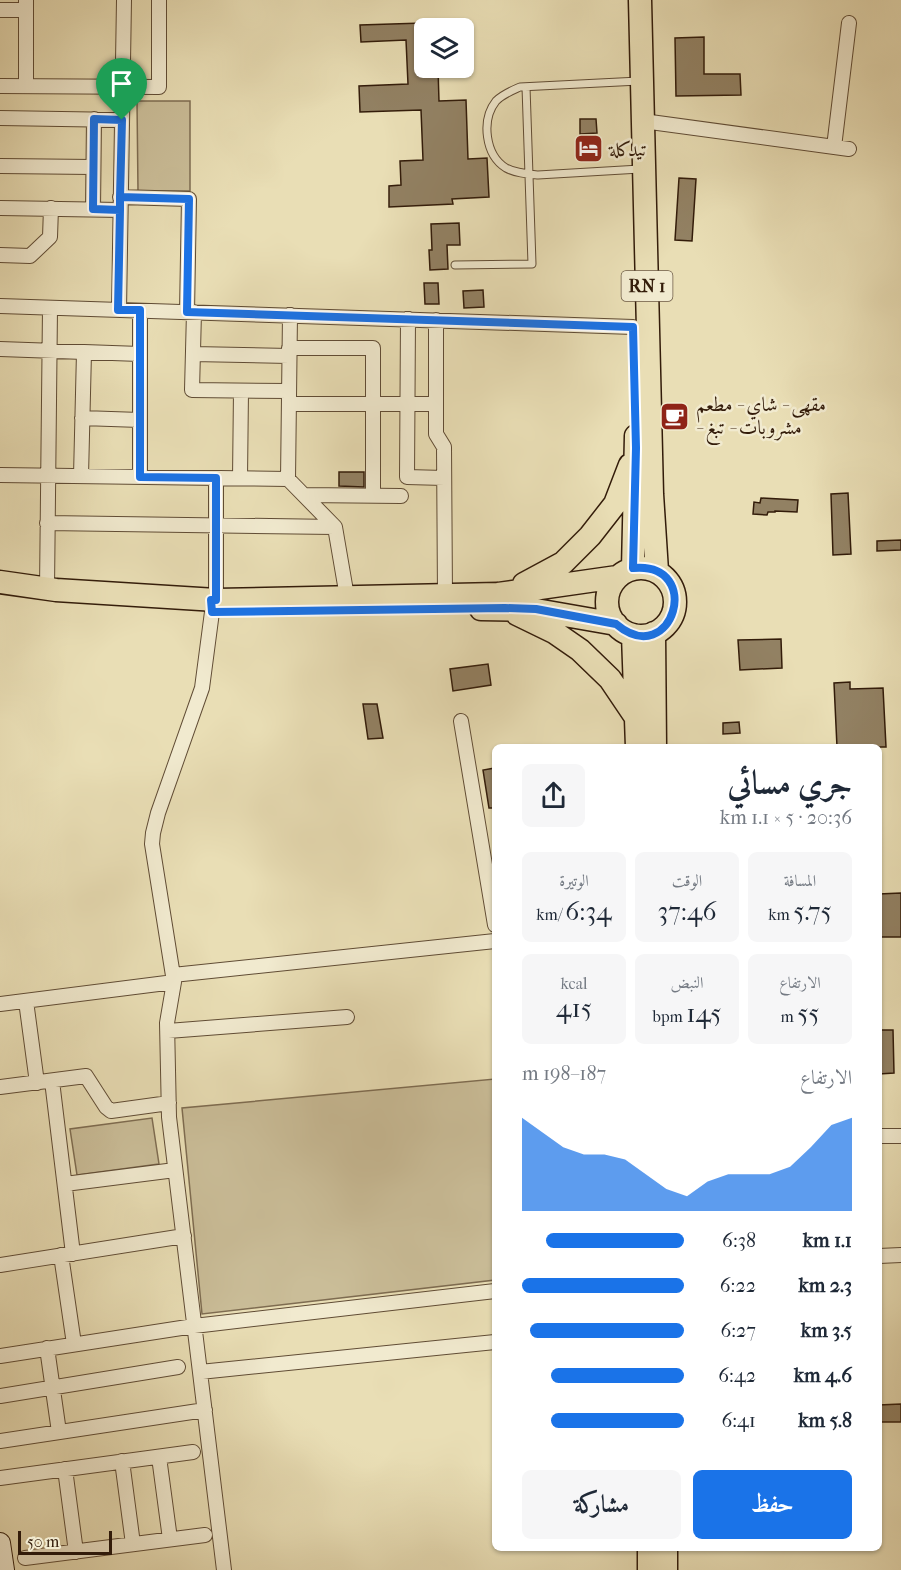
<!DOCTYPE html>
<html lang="ar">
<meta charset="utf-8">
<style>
:root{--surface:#fff;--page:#f6f6f7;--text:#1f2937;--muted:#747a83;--accent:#1a73e8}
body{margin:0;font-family:"IM FELL French Canon",Amiri,serif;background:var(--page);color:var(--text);direction:rtl;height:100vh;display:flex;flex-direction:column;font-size:22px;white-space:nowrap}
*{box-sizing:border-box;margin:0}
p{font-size:20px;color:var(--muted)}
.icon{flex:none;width:33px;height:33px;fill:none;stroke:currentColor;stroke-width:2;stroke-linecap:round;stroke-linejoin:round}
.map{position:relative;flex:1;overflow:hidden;direction:ltr}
.details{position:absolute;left:492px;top:744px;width:390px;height:807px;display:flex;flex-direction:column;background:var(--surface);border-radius:9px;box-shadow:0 2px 4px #0004;direction:rtl}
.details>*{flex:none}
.buttons{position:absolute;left:414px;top:18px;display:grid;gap:12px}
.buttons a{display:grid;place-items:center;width:60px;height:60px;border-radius:9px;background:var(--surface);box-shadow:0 2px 4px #0004;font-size:30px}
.scale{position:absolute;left:18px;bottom:15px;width:94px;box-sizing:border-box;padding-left:6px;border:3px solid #331c0a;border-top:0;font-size:16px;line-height:21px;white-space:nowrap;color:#331c0a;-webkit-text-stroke:4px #f1eacf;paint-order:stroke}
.pin{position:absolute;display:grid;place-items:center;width:51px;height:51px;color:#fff;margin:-62px -26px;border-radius:50% 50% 50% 0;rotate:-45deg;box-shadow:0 0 6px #0007}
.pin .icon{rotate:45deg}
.round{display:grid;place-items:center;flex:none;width:63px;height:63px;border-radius:9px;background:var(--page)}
.overview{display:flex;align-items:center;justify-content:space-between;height:102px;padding:0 30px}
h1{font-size:33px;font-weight:600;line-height:45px}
.stats{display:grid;grid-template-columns:repeat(3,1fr);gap:9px;height:102px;padding:6px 30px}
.stats div{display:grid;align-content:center;border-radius:9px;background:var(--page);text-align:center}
.stats b{font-size:26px;font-weight:600}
.stats small{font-size:16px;font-weight:400}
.stats p{font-size:16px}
.chart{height:168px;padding:12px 30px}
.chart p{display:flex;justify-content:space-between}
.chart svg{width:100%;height:108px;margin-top:6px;fill:var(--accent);opacity:.7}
.cta{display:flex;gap:12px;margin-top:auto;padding:12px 30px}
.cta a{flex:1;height:69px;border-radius:9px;background:var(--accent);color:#fff;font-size:24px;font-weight:600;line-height:69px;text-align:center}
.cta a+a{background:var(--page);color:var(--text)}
ul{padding:0 30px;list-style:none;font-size:20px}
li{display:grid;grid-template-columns:96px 72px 1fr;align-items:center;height:45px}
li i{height:15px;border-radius:8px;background:var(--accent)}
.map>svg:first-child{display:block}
</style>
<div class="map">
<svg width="901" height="1570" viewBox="0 0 901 1570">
<rect width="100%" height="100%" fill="#e9deb5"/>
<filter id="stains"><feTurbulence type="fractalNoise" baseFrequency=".00333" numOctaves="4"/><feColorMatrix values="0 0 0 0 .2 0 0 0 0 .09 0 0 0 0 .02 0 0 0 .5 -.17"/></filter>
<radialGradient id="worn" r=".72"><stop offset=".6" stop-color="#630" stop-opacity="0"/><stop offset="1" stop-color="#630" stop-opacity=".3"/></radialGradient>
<path fill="#cabd98" stroke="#7e6c51" stroke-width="1.5" d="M137 101H190V191H138Z
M495 1079V1280L202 1314 182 1108Z
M152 1118 159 1164 77 1175 70 1129Z"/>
<path fill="#928163" stroke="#331c0a" stroke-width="1.5" d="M423 23 424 68H438L439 101 466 100 468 159 487 158 489 197 452 199 453 204 389 207V186L401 185 400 161 423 160 421 110 360 112 359 86 408 84 406 40 361 42 360 25Z
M704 37V74H740L741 95 676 96 675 38Z
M580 119H596L597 133 580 134Z
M679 178 696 179 692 241 675 240Z
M459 223 460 245H447L448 269 430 270 429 250H432L431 224Z
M424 283H438L439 304H425Z
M483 290 484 307 464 308 463 291Z
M339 472H364V487L339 486Z
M848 493 851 554 833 555 831 494Z
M761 498 798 500 797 512 775 511V512H768L767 515 753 514 754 502 760 503Z
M901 540V550L877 551V541Z
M781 639 782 668 740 670 738 640Z
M488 664 491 685 453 691 450 669Z
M850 682V689L883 688 886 747H837L834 683Z
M363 704H377L383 738 368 739Z
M739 722 740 733 723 734V723Z
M495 768V808H489L483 770Z
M901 893V937H879V894Z
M879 1030H893L894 1073 879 1074Z
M901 1404V1422H879V1405Z"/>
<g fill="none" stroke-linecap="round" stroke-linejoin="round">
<defs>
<path id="service" d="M639 81 520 87C511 91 503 94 496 101 481 120 485 155 506 168 515 173 527 174 538 175L640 169
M455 265 532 264 526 87"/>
<path id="minor" d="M0 10H26
M0 86 159 87V0
M26 86V0
M0 118 122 120
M643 121 849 149
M834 147 849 23
M0 166 93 167
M120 197 189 199 187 312
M0 208 120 210
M93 209 94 119
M0 255 30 256 50 237 51 208
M0 306 633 327
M119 310 124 0
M140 311V477
M194 312 192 390 289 391
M408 319 407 477 444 478
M436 320V434L444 447 445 595
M289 348H373V496
M0 349 140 354
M193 354 289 356
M289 404H436
M82 418 140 420
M0 475 288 479 335 527 347 597
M81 476 84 352
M216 478V600
M240 478 241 391
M288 479 290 315
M304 495 401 496
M47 523 335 527
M47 589 50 308
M211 600 212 612 202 688 158 813 153 833 152 844 174 982 167 1023 169 1117 224 1570
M461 721 495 925
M173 975 495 941
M26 1001 37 1083
M0 1004 174 982
M168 1031 347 1017
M52 1081 73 1254
M0 1087 86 1076 106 1107 111 1111 169 1103
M879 1136H901
M65 1184 175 1170
M61 1255 74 1344
M879 1256 901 1255
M0 1265 184 1236
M47 1348 59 1432
M0 1356 194 1326 495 1291
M200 1372 495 1342
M0 1396 178 1367
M0 1441 205 1410
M159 1457 170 1539
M122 1461 133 1544
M65 1469 76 1552
M0 1478 193 1452
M25 1558 205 1535"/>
<path id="secondary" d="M0 1543 4 1570"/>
<path id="primary" d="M640 0 652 494 657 571
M607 602a34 34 0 1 1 68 0a34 34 0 1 1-68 0Z
M633 569 636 436
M0 582 56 590 216 600 498 594 617 577
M524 584 563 563 590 536 615 504 630 465
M481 609 536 610 616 624
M517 614 554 632 580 650 610 679 637 719
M654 633 655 747
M633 635 637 747
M649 1548V1570
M666 1548V1570"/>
</defs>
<use href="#service" stroke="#604c35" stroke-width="9"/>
<use href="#minor" stroke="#604c35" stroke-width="16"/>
<use href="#secondary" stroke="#331c0a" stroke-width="22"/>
<use href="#primary" stroke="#331c0a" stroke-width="25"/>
<use href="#service" stroke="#f1eacf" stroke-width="7"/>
<use href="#minor" stroke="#f1eacf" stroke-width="14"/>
<use href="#secondary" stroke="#f1eacf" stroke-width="20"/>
<use href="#primary" stroke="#e9deb5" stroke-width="22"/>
</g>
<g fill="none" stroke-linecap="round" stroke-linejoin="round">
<defs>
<path id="route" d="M122 120 120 197V210L118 310H140V477L216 478V600H211L212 612 505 608 536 609 616 624C673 672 705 561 633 568L636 448 633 327 187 312 189 199 120 197V210L93 209 94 119 122 120"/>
</defs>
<use href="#route" stroke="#fff" stroke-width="12"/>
<use href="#route" stroke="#1a73e8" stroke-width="8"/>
</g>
<defs>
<symbol id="hotel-square" viewBox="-11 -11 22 22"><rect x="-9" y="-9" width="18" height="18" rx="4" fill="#8f2418" stroke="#f1eacf"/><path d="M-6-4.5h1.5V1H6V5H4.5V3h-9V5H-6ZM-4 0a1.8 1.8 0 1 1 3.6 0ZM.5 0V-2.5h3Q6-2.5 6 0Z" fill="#fff"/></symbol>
<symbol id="cafe-square" viewBox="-11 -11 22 22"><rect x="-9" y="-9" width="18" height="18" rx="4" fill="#8f2418" stroke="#f1eacf"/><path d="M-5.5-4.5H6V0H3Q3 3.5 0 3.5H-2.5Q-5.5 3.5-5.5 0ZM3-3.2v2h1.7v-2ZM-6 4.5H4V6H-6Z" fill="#fff"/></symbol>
</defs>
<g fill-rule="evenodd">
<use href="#hotel-square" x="572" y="132" width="33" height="33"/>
<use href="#cafe-square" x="658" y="400" width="33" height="33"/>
</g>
<g text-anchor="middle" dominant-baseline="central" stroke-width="5" stroke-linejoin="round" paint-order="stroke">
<rect fill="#f1eacf" stroke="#6c5a45" stroke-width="1.5" x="621.5" y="271" width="51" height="30" rx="4.5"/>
<g font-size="18" font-weight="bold" fill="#331c0a">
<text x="647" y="286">RN 1</text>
</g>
<g font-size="20" fill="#331c0a" stroke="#f1eacf" text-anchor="start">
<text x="609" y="149">تيدكلة</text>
<text x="696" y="404">مقهى - شاي - مطعم<tspan x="696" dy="23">- مشروبات - تبغ</tspan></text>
</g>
</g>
<rect width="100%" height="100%" filter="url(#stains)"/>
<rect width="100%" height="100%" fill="url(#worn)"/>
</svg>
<div class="buttons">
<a><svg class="icon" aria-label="layers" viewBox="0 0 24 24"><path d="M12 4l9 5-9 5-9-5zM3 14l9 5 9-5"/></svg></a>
</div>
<div class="scale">50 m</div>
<div class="pin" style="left:122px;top:120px;background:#1e9e55"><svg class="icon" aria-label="arrive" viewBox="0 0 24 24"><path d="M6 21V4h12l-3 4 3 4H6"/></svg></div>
<section class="details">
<div class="overview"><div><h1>جري مسائي</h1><p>20:36 · 5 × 1.1 km</p></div><a class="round"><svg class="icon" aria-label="share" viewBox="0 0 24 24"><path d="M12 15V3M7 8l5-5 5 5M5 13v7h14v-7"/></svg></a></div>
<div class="stats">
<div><p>المسافة</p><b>5.75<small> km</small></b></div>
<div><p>الوقت</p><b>37:46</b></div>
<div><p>الوتيرة</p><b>6:34<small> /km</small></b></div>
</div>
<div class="stats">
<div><p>الارتفاع</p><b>55<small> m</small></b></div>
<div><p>النبض</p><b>145<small> bpm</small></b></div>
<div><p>kcal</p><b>415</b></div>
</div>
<div class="chart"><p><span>الارتفاع</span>187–198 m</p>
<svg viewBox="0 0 160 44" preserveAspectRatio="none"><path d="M0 44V6L10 12L20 18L30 21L40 21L50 23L60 29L70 35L80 38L90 32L100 29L110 29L120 29L130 26L140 18L150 9L160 6V44z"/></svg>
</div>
<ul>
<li><b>1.1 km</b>6:38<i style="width:85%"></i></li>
<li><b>2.3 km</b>6:22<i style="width:100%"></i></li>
<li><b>3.5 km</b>6:27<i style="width:95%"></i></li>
<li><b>4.6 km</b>6:42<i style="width:82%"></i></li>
<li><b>5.8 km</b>6:41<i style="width:82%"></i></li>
</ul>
<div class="cta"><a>حفظ</a><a>مشاركة</a></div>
</section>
</div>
